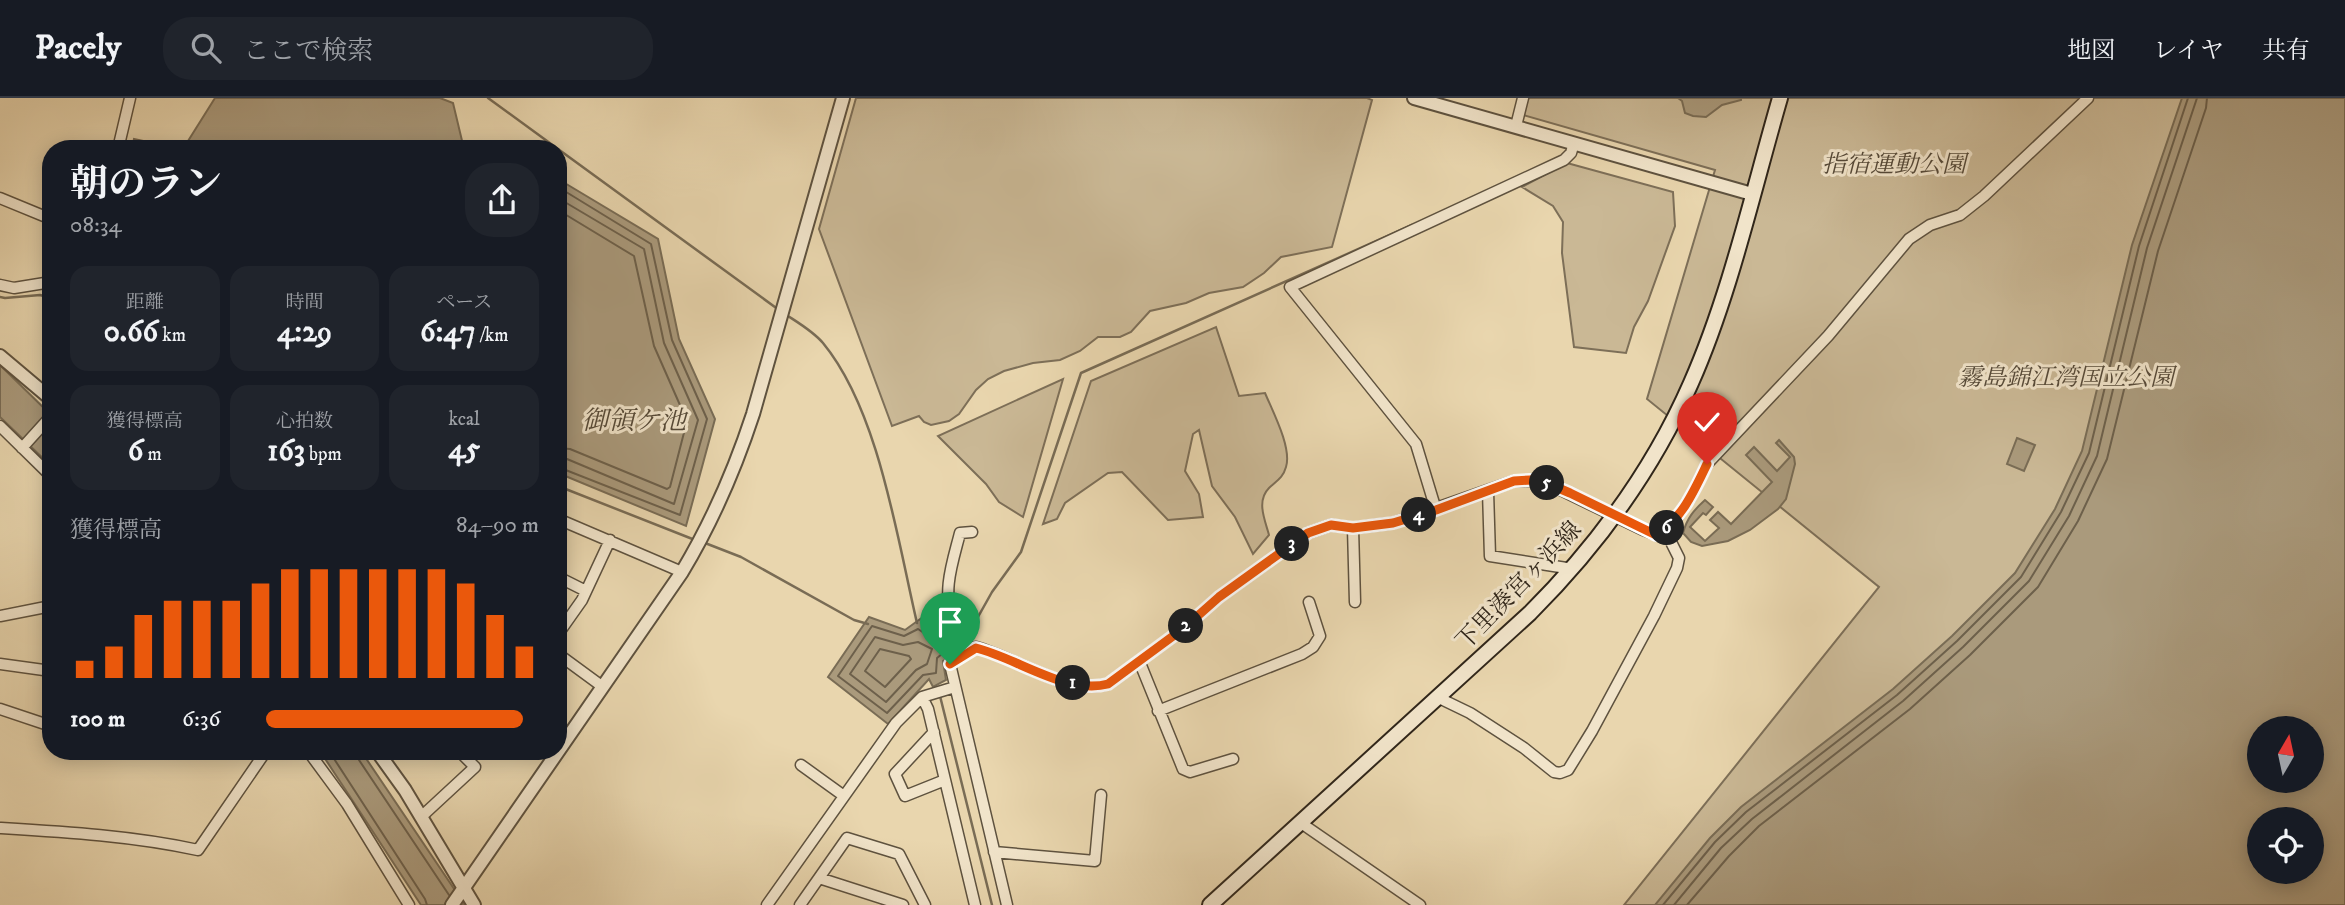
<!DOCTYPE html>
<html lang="ja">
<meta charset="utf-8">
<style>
:root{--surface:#171b24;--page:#20242c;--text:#f1f3f6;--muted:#9ea1a6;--line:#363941;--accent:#ea580c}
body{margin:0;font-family:"IM FELL DW Pica","Noto Serif JP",serif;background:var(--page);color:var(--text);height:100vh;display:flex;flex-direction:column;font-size:26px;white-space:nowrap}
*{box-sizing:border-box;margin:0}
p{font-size:23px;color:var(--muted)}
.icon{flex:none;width:38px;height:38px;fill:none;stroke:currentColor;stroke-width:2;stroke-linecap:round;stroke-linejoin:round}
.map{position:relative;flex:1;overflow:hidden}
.side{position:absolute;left:42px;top:42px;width:525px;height:620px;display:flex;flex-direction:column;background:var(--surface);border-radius:28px;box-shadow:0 4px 18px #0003}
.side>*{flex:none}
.needle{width:46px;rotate:9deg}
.buttons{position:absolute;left:2247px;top:618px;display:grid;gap:14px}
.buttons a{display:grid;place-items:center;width:77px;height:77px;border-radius:50%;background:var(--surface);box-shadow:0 4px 18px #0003;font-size:35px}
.pin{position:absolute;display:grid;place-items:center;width:60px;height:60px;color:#fff;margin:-72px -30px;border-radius:50% 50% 50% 0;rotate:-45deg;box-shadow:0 0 7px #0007}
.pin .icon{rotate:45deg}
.km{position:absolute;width:35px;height:35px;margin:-18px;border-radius:50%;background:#222;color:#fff;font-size:19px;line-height:35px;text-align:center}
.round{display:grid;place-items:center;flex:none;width:74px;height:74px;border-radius:28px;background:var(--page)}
.overview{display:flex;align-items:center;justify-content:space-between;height:119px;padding:0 28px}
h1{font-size:38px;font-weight:700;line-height:52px}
.metrics{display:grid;grid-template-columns:repeat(3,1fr);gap:10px;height:119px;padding:7px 28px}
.metrics div{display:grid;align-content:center;border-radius:18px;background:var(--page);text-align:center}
.metrics b{font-size:30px;font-weight:700}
.metrics small{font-size:19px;font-weight:400}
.metrics p{font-size:19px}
.chart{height:196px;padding:14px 28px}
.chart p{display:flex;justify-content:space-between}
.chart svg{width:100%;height:126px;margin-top:7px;stroke:var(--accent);stroke-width:6}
ul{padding:0 28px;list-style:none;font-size:23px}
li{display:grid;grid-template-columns:112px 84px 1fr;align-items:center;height:52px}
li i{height:18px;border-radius:9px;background:var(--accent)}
header{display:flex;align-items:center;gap:42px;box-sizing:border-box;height:98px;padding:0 35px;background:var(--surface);border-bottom:2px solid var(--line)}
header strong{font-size:33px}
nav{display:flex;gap:38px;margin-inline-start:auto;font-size:24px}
.search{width:490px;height:63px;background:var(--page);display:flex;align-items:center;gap:18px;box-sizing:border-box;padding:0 24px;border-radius:28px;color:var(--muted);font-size:26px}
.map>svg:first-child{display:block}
</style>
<header>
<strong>Pacely</strong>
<div class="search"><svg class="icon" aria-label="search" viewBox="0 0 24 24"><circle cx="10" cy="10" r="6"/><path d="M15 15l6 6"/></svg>ここで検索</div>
<nav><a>地図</a><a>レイヤ</a><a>共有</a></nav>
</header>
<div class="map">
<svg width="2345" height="807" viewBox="0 0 2345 807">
<rect width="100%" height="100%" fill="#e9d6ae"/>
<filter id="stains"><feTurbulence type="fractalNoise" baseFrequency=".00286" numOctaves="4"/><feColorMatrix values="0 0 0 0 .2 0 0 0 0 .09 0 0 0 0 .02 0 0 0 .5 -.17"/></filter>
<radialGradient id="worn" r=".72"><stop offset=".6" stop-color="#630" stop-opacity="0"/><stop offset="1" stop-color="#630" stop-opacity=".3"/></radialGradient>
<path fill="#cab895" stroke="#7d6f58" stroke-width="2" fill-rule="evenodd" d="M856 0H1367L1372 2 1332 149 1281 159 1264 175 1243 189 1209 195 1186 205 1150 213 1131 234 1120 239H1098L1080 253 1060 262 1033 265 1004 273 988 281 976 292 959 316 949 323 931 327 924 324 919 318 892 328 819 131Z
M1528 0H2345V807H1624L1879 489 1647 301 1715 72 1523 17ZM2259 630H2312V682H2259ZM2259 721H2312V774H2259Z
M1567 65 1673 94 1675 128 1648 203 1634 229 1626 255 1574 249 1562 155 1563 124 1553 108 1522 89Z
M1216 229 1239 298 1265 295C1273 314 1292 350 1286 369 1283 380 1276 383 1269 390 1256 403 1265 422 1269 437L1253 456 1235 419 1212 388 1199 332 1193 336 1185 373 1199 396 1203 419 1168 422 1122 374 1108 375 1065 405 1057 421 1043 426 1091 283Z
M1063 281 1023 419 999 404 986 386 938 338Z"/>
<path fill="#aa9a7c" stroke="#796c55" stroke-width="2" fill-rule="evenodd" d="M215 0H440L453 5 464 51H183Z
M1678 0H1741V2L1722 7 1706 19 1693 18 1685 15 1682 3Z
M2182 0H2345V807H1655L1710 740 1741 709 1893 591 1952 538 2015 475 2055 411 2082 353 2132 147ZM2259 630H2312V682H2259ZM2259 721H2312V774H2259Z
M134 41 181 51H132Z
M558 81 658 141 679 241 715 321 686 428 558 375Z
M0 267 51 317V368L0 319Z
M2017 340 2035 347 2024 373 2007 366Z
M1779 342 1794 359 1795 366 1786 401 1778 411 1750 432 1728 443 1702 448 1691 444 1683 435C1687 420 1694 412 1705 402L1713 409 1706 417 1703 415 1690 429 1705 443 1719 430 1710 422 1718 414 1731 426 1772 384 1746 357 1754 349 1777 373 1790 359 1776 345Z
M869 519 905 532 923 519 930 533 952 524 962 552 943 563 946 582 933 589 929 581 888 626 828 579Z
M320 653H361L465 807H421Z"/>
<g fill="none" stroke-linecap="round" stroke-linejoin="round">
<path stroke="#6d604b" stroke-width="2" d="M558 89 651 146 672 242 707 321 680 417 558 369
M558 100 644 151 664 245 698 322 674 406 567 361 558 360
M558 112 634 158 654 248 687 323 670 389 667 391 570 351 558 350
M872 528 904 538 918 531 930 539 947 535 953 547 937 560 936 575 923 577 887 615 838 578Z
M875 539 903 547 918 544 932 551 927 566 916 572 886 604 850 576Z
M880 551 909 558 911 561 885 589 865 573Z
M329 653 425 801 427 807
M356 653 357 659 449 797
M1663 807 1715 744 1746 714 1897 597 1957 543 2021 479 2061 414 2089 355 2139 148 2188 0
M1674 807 1721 750 1752 721 1903 603 1963 549 2029 483 2069 418 2097 358 2147 150 2197 0
M1687 807 1729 758 1759 728 1910 611 1970 557 2038 489 2078 423 2107 361 2158 153 2206 10 2207 0"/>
<path stroke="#796c55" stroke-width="2.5" d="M488 0 558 51
M558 51 779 212
M0 199 5 200 40 197 51 200
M785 216C797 224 813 233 823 245 879 313 897 440 917 525
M558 388 695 442
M705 445 741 459 854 522 868 526
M969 535 992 494 1021 454 1081 275 1412 127
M940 598 992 807"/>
<defs>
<path id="minor" d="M1516 28 1523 0
M118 51 130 0
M0 100 51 121
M0 187 14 190 51 184
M0 328 51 378
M22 350 51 318
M1488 393 1490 458 1573 471
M1436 412 1416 346 1290 189 1564 62 1571 55 1574 45
M558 421 682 474
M1353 430 1355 504
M1656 437 1671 428 1690 400 1707 366 1828 238 1909 141 1930 127 1960 117 1984 98 2088 0
M558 479 586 493
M0 518 51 508
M558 536 582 502 610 442
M971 553C966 543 959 534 954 523 941 495 953 463 960 435L972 434
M558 556 603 589
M1140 565 1183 671 1190 674 1233 661
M0 566 51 573
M922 599 928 611 975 807
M0 611 51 628
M1158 613 1302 556 1313 549 1320 538 1309 504
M934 634 895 676 905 698 945 682
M308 653 347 706 409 807
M801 667 844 698
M421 719 475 669 459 653
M1301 725 1420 807
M0 730C66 734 133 738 198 752L266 653
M994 754 1095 763 1101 697
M819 780 903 807
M767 807 896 625 922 599 955 589
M800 807 847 740 899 756 925 807
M1007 807 950 566 976 549C1017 560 1065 597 1108 586L1184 530 1219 499 1308 435 1331 427 1353 430 1393 425 1514 383H1542L1643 432 1670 442 1679 460 1677 470 1654 518 1592 633 1568 672 1560 675 1554 674 1524 650 1470 615 1439 600"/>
<path id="tertiary" d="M1414 0 1752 96
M0 258 51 301
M377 653 405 692 474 807
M452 807 682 474C712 424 735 371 753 316L843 0"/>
<path id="secondary" d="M1210 807 1530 515C1597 448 1653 372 1691 285 1730 197 1753 93 1780 0"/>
</defs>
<use href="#minor" stroke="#5e523f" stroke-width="13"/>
<use href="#tertiary" stroke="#5e523f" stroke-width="16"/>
<use href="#secondary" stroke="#30261a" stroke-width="18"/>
<use href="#minor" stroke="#f1e4ca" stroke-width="10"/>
<use href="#tertiary" stroke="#f1e4ca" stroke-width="12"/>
<use href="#secondary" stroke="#f1e4ca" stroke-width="14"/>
</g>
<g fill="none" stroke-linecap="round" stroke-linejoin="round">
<defs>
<path id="route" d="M950 566 976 550C1017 560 1066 597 1108 586L1184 530 1219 499 1308 435 1331 427 1353 430 1393 425 1436 412 1514 383 1530 382 1542 383 1570 395 1656 437C1682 421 1694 393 1707 366"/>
</defs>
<use href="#route" stroke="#fff" stroke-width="14"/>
<use href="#route" stroke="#ea580c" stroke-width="9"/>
</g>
<g text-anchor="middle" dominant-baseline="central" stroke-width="6" stroke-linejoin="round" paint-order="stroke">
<g font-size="24" font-style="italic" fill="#564a39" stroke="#f1e4ca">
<text x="1894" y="67">指宿運動公園</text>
<text x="2066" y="280">霧島錦江湾国立公園</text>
</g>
<g font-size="24" fill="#30261a" stroke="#f1e4ca">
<text transform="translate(1519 488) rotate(-46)">下里湊宮ヶ浜線</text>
</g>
<g font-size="26" font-style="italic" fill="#554937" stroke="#f1e4ca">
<text x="634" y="323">御領ケ池</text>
</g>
</g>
<rect width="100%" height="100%" filter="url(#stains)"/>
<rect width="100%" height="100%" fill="url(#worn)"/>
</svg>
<div class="buttons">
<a><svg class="needle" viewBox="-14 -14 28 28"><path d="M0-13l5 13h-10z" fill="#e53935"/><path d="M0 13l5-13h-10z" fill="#9ea1a6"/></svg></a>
<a><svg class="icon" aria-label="locate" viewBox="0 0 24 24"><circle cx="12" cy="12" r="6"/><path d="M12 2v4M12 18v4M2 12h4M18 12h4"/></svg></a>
</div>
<div class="pin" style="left:950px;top:566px;background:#1e9e55"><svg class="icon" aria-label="arrive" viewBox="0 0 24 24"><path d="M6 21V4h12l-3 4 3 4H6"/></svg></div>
<div class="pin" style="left:1707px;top:366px;background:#d93025"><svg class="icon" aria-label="check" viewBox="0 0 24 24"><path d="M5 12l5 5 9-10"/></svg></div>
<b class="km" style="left:1073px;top:585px">1</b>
<b class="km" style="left:1186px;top:528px">2</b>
<b class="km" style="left:1292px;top:446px">3</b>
<b class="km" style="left:1419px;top:417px">4</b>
<b class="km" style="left:1547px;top:385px">5</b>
<b class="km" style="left:1667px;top:430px">6</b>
<section class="side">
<div class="overview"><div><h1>朝のラン</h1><p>08:34</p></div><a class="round"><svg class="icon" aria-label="share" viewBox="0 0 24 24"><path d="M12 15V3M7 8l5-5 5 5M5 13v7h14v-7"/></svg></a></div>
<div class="metrics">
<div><p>距離</p><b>0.66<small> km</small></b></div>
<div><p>時間</p><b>4:29</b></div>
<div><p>ペース</p><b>6:47<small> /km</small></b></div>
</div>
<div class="metrics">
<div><p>獲得標高</p><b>6<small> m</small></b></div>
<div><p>心拍数</p><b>163<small> bpm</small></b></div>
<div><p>kcal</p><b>45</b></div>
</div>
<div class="chart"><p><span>獲得標高</span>84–90 m</p>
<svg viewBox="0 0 160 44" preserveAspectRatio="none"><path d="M5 44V38M15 44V33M25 44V22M35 44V17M45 44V17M55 44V17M65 44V11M75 44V6M85 44V6M95 44V6M105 44V6M115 44V6M125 44V6M135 44V11M145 44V22M155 44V33"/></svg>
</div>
<ul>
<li><b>100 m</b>6:36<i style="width:94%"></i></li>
</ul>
</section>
</div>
